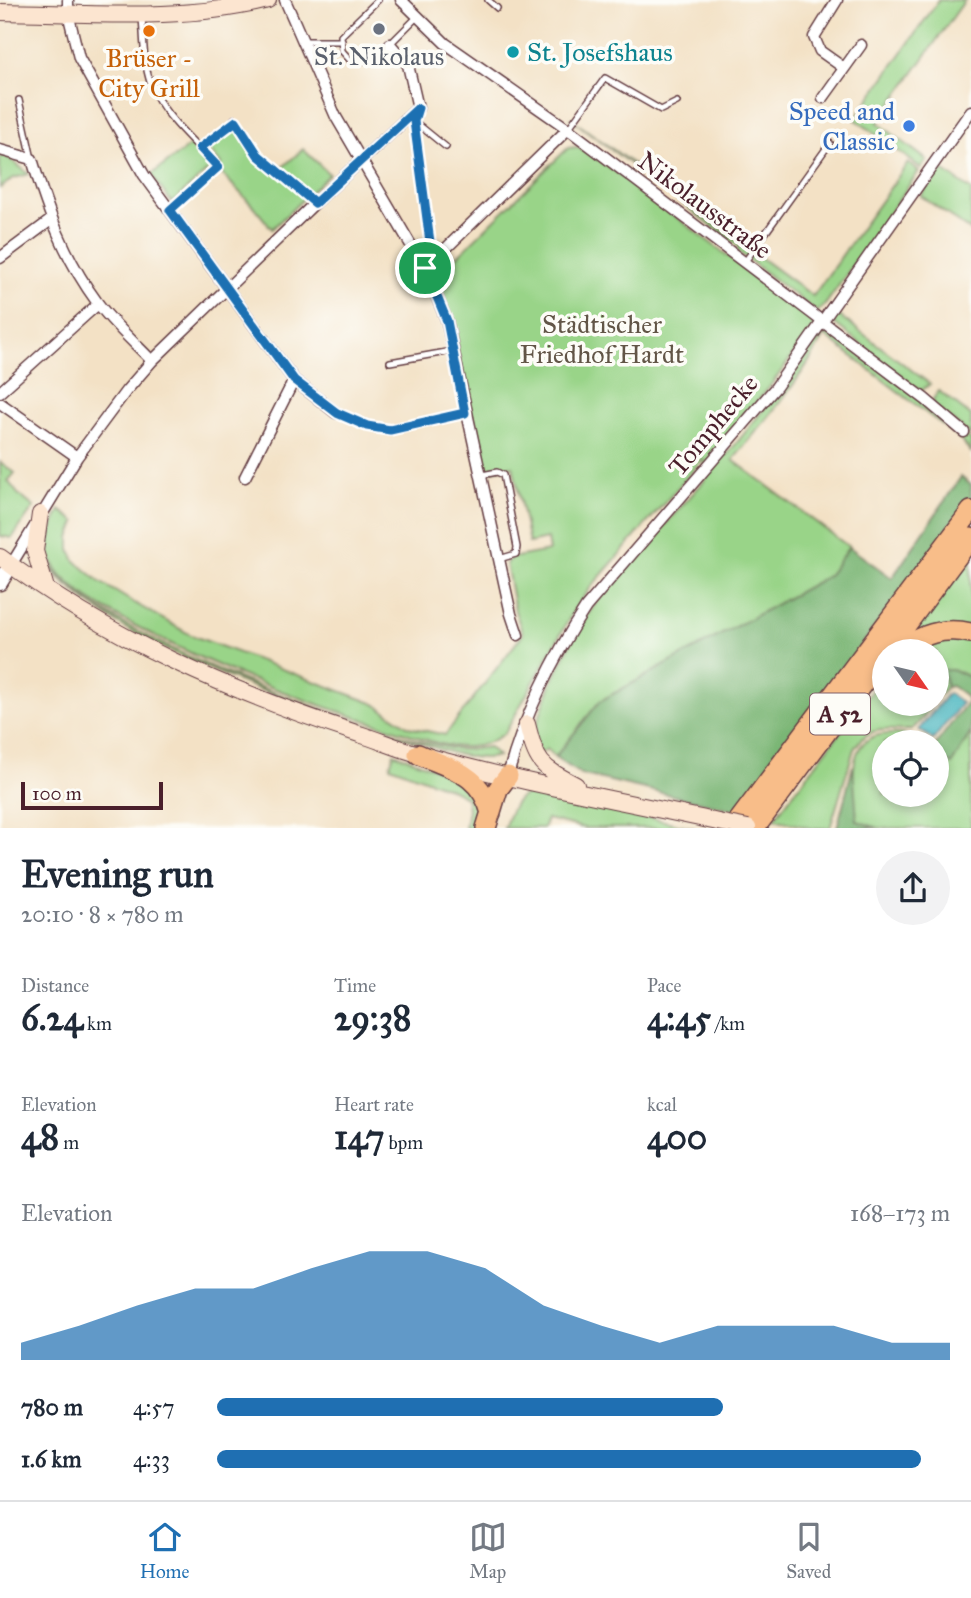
<!DOCTYPE html>
<meta charset="utf-8">
<style>
:root{--surface:#fff;--page:#f2f2f3;--text:#1f2937;--muted:#747a83;--line:#e0e1e3;--accent:#1f6fb2}
body{margin:0;font-family:"IM FELL Great Primer",serif;background:var(--page);color:var(--text);height:100vh;display:flex;flex-direction:column;font-size:26px;white-space:nowrap}
*{box-sizing:border-box;margin:0}
p{font-size:23px;color:var(--muted)}
.icon{flex:none;width:38px;height:38px;fill:none;stroke:currentColor;stroke-width:2;stroke-linecap:round;stroke-linejoin:round}
.map{position:relative;height:828px;overflow:hidden}
.details{display:flex;flex-direction:column;background:var(--surface);flex:1}
.details>*{flex:none}
.needle{width:46px;rotate:124deg}
.controls{position:absolute;left:872px;top:639px;display:grid;gap:14px}
.controls a{display:grid;place-items:center;width:77px;height:77px;border-radius:50%;background:var(--surface);box-shadow:0 4px 10px #0003;font-size:35px}
.scale{position:absolute;left:21px;bottom:18px;width:142px;box-sizing:border-box;padding-left:7px;border:4px solid #4a1f2b;border-top:0;font-size:19px;line-height:24px;white-space:nowrap;color:#4a1f2b;-webkit-text-stroke:5px #fdfcf7;paint-order:stroke}
.pin{position:absolute;display:grid;place-items:center;width:60px;height:60px;color:#fff;margin:-30px;border:4px solid #fff;border-radius:50%;box-shadow:0 2px 7px #0007}
.round{display:grid;place-items:center;flex:none;width:74px;height:74px;border-radius:37px;background:var(--page)}
.overview{display:flex;align-items:center;justify-content:space-between;height:119px;padding:0 21px}
h1{font-size:38px;font-weight:700;line-height:52px}
.metrics{display:grid;grid-template-columns:repeat(3,1fr);gap:10px;height:119px;padding:7px 21px}
.metrics div{display:grid;align-content:center}
.metrics b{font-size:35px;font-weight:700}
.metrics small{font-size:19px;font-weight:400}
.metrics p{font-size:19px}
.chart{height:196px;padding:14px 21px}
.chart p{display:flex;justify-content:space-between}
.chart svg{width:100%;height:126px;margin-top:7px;fill:var(--accent);opacity:.7}
ul{padding:0 21px;list-style:none;font-size:23px}
li{display:grid;grid-template-columns:112px 84px 1fr;align-items:center;height:52px}
li i{height:18px;border-radius:9px;background:var(--accent)}
.dock{display:flex;justify-content:space-around;align-items:center;height:98px;border-top:2px solid var(--line);background:var(--surface);font-size:19px;color:var(--muted)}
.dock a{display:grid;justify-items:center;gap:4px}
.dock .current{color:var(--accent)}
.map>svg:first-child{display:block}
</style>
<div class="map">
<svg width="971" height="828" viewBox="0 0 971 828">
<rect width="100%" height="100%" fill="#fdfcf7"/>
<filter id="ink" filterUnits="userSpaceOnUse"><feTurbulence type="fractalNoise" baseFrequency=".0143" numOctaves="2"/><feDisplacementMap in="SourceGraphic" scale="14" xChannelSelector="R" yChannelSelector="G"/><feConvolveMatrix kernelMatrix="1 2 1 2 8 2 1 2 1" color-interpolation-filters="sRGB"/></filter>
<filter id="wash" filterUnits="userSpaceOnUse"><feTurbulence type="fractalNoise" baseFrequency=".00686" numOctaves="4" result="noise"/><feDisplacementMap in="SourceGraphic" scale="28" xChannelSelector="R" yChannelSelector="G"/><feGaussianBlur stdDeviation="1.57" result="paint"/><feColorMatrix in="noise" values="0 0 0 0 0 0 0 0 0 0 0 0 0 0 0 0 0 1.4 0 .05"/><feComposite in="paint" operator="in"/></filter>
<g filter="url(#wash)">
<rect width="100%" height="100%" fill="#f3e1c5"/>
<path fill="#99d488" stroke="#727a5a" stroke-width="2" d="M939 0H965L878 123 927 160 921 168 855 119Z
M570 118 813 296 908 163 919 171 825 305 817 312 737 251 739 247Z
M236 126 254 155 276 173 303 149 329 174 272 229 254 207 220 172 221 164 207 148Z
M192 144 213 166 172 203 151 175Z
M576 147 588 151 812 319 814 327 768 389 717 450 727 455 795 370 821 332 826 330 932 408 971 440V452L959 438 824 335C801 381 765 420 733 460L849 547 828 576 600 701 555 757 547 749 539 754 534 736 536 726 551 684 575 635 599 598 706 479 703 459 591 587 574 610 505 733C494 741 480 748 465 747 442 747 416 736 393 729 300 701 212 667 126 621 104 609 63 586 52 561 45 545 52 525 60 510L76 522 70 538V550L75 561 100 582 131 601 191 635 375 704 409 727 445 735 523 634 515 611 506 563 511 558 549 551 547 539 529 543 513 466 486 472 448 314 435 278 568 148Z
M0 156H6L29 174 14 178 0 188Z
M940 168 971 190V231L921 196Z
M837 314 930 384 921 391 835 324 833 319Z
M939 391 971 416V435L934 406 933 399Z
M0 462 15 473 8 481 19 495 34 507 12 538 0 536Z
M971 553V630L906 642Z
M48 559C79 632 377 736 457 749 468 751 478 748 489 747L498 756C474 764 429 745 404 738 332 717 263 693 194 662 151 643 109 622 74 591 63 582 52 574 46 560Z
M971 638V678L954 670H943L947 687 936 698V651H908L923 642Z
M884 675V704H932C927 711 920 725 911 729 907 731 901 730 895 730 876 729 864 732 854 749L830 828H810L774 819Z
M971 732V828H877L857 821C855 789 841 734 889 734 902 733 909 734 919 742H884V794H936V755L952 764Z
M394 753 462 779 485 813 480 828H465L468 809 466 797 451 789 390 766Z
M534 792 554 795 694 828H584L547 819 543 828H504C511 811 514 795 534 792Z"/>
<path fill="#7ab674" stroke="#626a50" stroke-width="2" d="M961 477 971 485V497L739 811 580 774 555 757 600 701 828 576 849 547 892 578Z
M942 670H954L971 678V732L952 764 936 755V744L968 701 963 694 952 686 947 687Z
M853 766 857 821 877 828H837Z"/>
<path fill="#46b5bf" stroke="#486a75" stroke-width="2" d="M948 693 962 703 933 740 919 729Z"/>
</g>
<g filter="url(#ink)">
<g fill="none" stroke-linecap="round" stroke-linejoin="round">
<defs>
<path id="service" d="M378 0 341 36 342 51 351 61 374 60 417 17
M488 0 497 8
M142 17C144 41 143 69 154 92 169 121 196 144 218 167L170 209
M302 41H342
M19 100 32 159
M416 112 414 121 430 242 426 265
M234 119 258 155 315 203
M414 121 446 147
M568 129 605 78 661 110 677 102
M200 148 236 121
M744 263 830 143
M390 362 452 351
M337 413 367 426 390 430 465 413
M482 475 497 472 503 475 517 547 516 554 499 559"/>
<path id="minor" d="M68 0V13L79 58 144 175 294 380 245 477
M285 0 336 117 425 269 447 321 511 614 518 635
M401 0 445 43 568 129 925 399 964 432
M837 0 814 37 820 51 844 68
M823 98 861 45
M0 150 32 159C48 212 64 257 97 302 112 323 134 342 152 361
M0 258 51 220
M425 269 568 129
M294 380 336 413
M0 392 98 304
M0 403 77 457
M11 565 77 457 126 391 152 361 315 203 418 108 408 65 390 44
M508 776C522 720 554 655 586 607L776 387 971 111"/>
<path id="tertiary" d="M0 583 11 565"/>
<path id="secondary" d="M0 12C89 13 181 22 268 0
M40 514 35 551 46 588
M0 557C109 639 229 691 359 734 379 740 398 749 419 754 517 782 618 800 718 822
M527 724C537 763 539 766 576 785"/>
<path id="motorway" d="M887 651 971 538
M901 651C922 633 944 627 971 633
M418 754C453 770 480 773 491 813
M486 828 498 789 508 776
M733 828 971 511
M755 828 884 655"/>
</defs>
<use href="#service" stroke="#633c42" stroke-width="8"/>
<use href="#minor" stroke="#633c42" stroke-width="13"/>
<use href="#tertiary" stroke="#633c42" stroke-width="17"/>
<use href="#secondary" stroke="#633c42" stroke-width="18"/>
<use href="#motorway" stroke="#633c42" stroke-width="22"/>
<use href="#service" stroke="#fff" stroke-width="5"/>
<use href="#minor" stroke="#fff" stroke-width="10"/>
<use href="#tertiary" stroke="#fff" stroke-width="14"/>
<use href="#secondary" stroke="#fce5d0" stroke-width="16"/>
<use href="#motorway" stroke="#f8bd89" stroke-width="19"/>
<defs>
<path id="secondary-bridge" d="M718 822 748 828"/>
</defs>
<use href="#secondary-bridge" stroke="#633c42" stroke-width="18" stroke-linecap="butt"/>
<use href="#secondary-bridge" stroke="#fce5d0" stroke-width="16"/>
</g>
</g>
<g fill="none" stroke-linecap="round" stroke-linejoin="round" filter="url(#ink)">
<defs>
<path id="route" d="M418 108 414 121 430 242 425 268 447 321 465 413 390 430 367 426 337 413 294 380 170 210 218 167 200 148 236 121 258 155 315 203Z"/>
</defs>
<use href="#route" stroke="#fff" stroke-width="14"/>
<use href="#route" stroke="#1f6fb2" stroke-width="9"/>
</g>
<circle fill="#6b7280" stroke="#fdfcf7" stroke-width="2.5" cx="379" cy="29" r="7"/>
<circle fill="#e8710a" stroke="#fdfcf7" stroke-width="2.5" cx="149" cy="31" r="7"/>
<circle fill="#0f9aa8" stroke="#fdfcf7" stroke-width="2.5" cx="513" cy="52" r="7"/>
<circle fill="#3f7fe0" stroke="#fdfcf7" stroke-width="2.5" cx="909" cy="126" r="7"/>
<g text-anchor="middle" dominant-baseline="central" stroke-width="7" stroke-linejoin="round" paint-order="stroke">
<rect fill="#fdfcf7" stroke="#806168" stroke-width="2" x="810" y="693.5" width="60" height="41" rx="5"/>
<g font-size="24" font-weight="bold" fill="#4a1f2b">
<text x="840" y="714">A 52</text>
</g>
<g font-size="26" fill="#0d838f" stroke="#fdfcf7" text-anchor="start">
<text x="527" y="52">St. Josefshaus</text>
</g>
<g font-size="26" fill="#5b616d" stroke="#fdfcf7">
<text x="379" y="56">St. Nikolaus</text>
</g>
<g font-size="26" fill="#c56008" stroke="#fdfcf7">
<text x="149" y="58">Brüser -<tspan x="149" dy="30">City Grill</tspan></text>
</g>
<g font-size="26" fill="#366cbe" stroke="#fdfcf7" text-anchor="end">
<text x="895" y="111">Speed and<tspan x="895" dy="30">Classic</tspan></text>
</g>
<g font-size="26" fill="#4a1f2b" stroke="#fdfcf7">
<text transform="translate(705 205) rotate(37)">Nikolausstraße</text>
<text transform="translate(713 425) rotate(-50)">Tomphecke</text>
</g>
<g font-size="26" fill="#625547" stroke="#fdfcf7">
<text x="602" y="324">Städtischer<tspan x="602" dy="30">Friedhof Hardt</tspan></text>
</g>
</g>
</svg>
<div class="controls">
<a><svg class="needle" viewBox="-14 -14 28 28"><path d="M0-13l5 13h-10z" fill="#e53935"/><path d="M0 13l5-13h-10z" fill="#747a83"/></svg></a>
<a><svg class="icon" aria-label="locate" viewBox="0 0 24 24"><circle cx="12" cy="12" r="6"/><path d="M12 2v4M12 18v4M2 12h4M18 12h4"/></svg></a>
</div>
<div class="scale">100 m</div>
<div class="pin" style="left:425px;top:268px;background:#1e9e55"><svg class="icon" aria-label="arrive" viewBox="0 0 24 24"><path d="M6 21V4h12l-3 4 3 4H6"/></svg></div>
</div>
<section class="details">
<div class="overview"><div><h1>Evening run</h1><p>20:10 · 8 × 780 m</p></div><a class="round"><svg class="icon" aria-label="share" viewBox="0 0 24 24"><path d="M12 15V3M7 8l5-5 5 5M5 13v7h14v-7"/></svg></a></div>
<div class="metrics">
<div><p>Distance</p><b>6.24<small> km</small></b></div>
<div><p>Time</p><b>29:38</b></div>
<div><p>Pace</p><b>4:45<small> /km</small></b></div>
</div>
<div class="metrics">
<div><p>Elevation</p><b>48<small> m</small></b></div>
<div><p>Heart rate</p><b>147<small> bpm</small></b></div>
<div><p>kcal</p><b>400</b></div>
</div>
<div class="chart"><p><span>Elevation</span>168–173 m</p>
<svg viewBox="0 0 160 44" preserveAspectRatio="none"><path d="M0 44V38L10 32L20 25L30 19L40 19L50 12L60 6L70 6L80 12L90 25L100 32L110 38L120 32L130 32L140 32L150 38L160 38V44z"/></svg>
</div>
<ul>
<li><b>780 m</b>4:57<i style="width:69%"></i></li>
<li><b>1.6 km</b>4:33<i style="width:96%"></i></li>
</ul>
</section>
<nav class="dock">
<a class="current"><svg class="icon" aria-label="home" viewBox="0 0 24 24"><path d="M3 11l9-7 9 7M6 9v11h12V9"/></svg>Home</a>
<a><svg class="icon" aria-label="map" viewBox="0 0 24 24"><path d="M3 6l6-2 6 2 6-2v14l-6 2-6-2-6 2zM9 4v14M15 6v14"/></svg>Map</a>
<a><svg class="icon" aria-label="saved" viewBox="0 0 24 24"><path d="M7 4h10v16l-5-4-5 4z"/></svg>Saved</a>
</nav>
